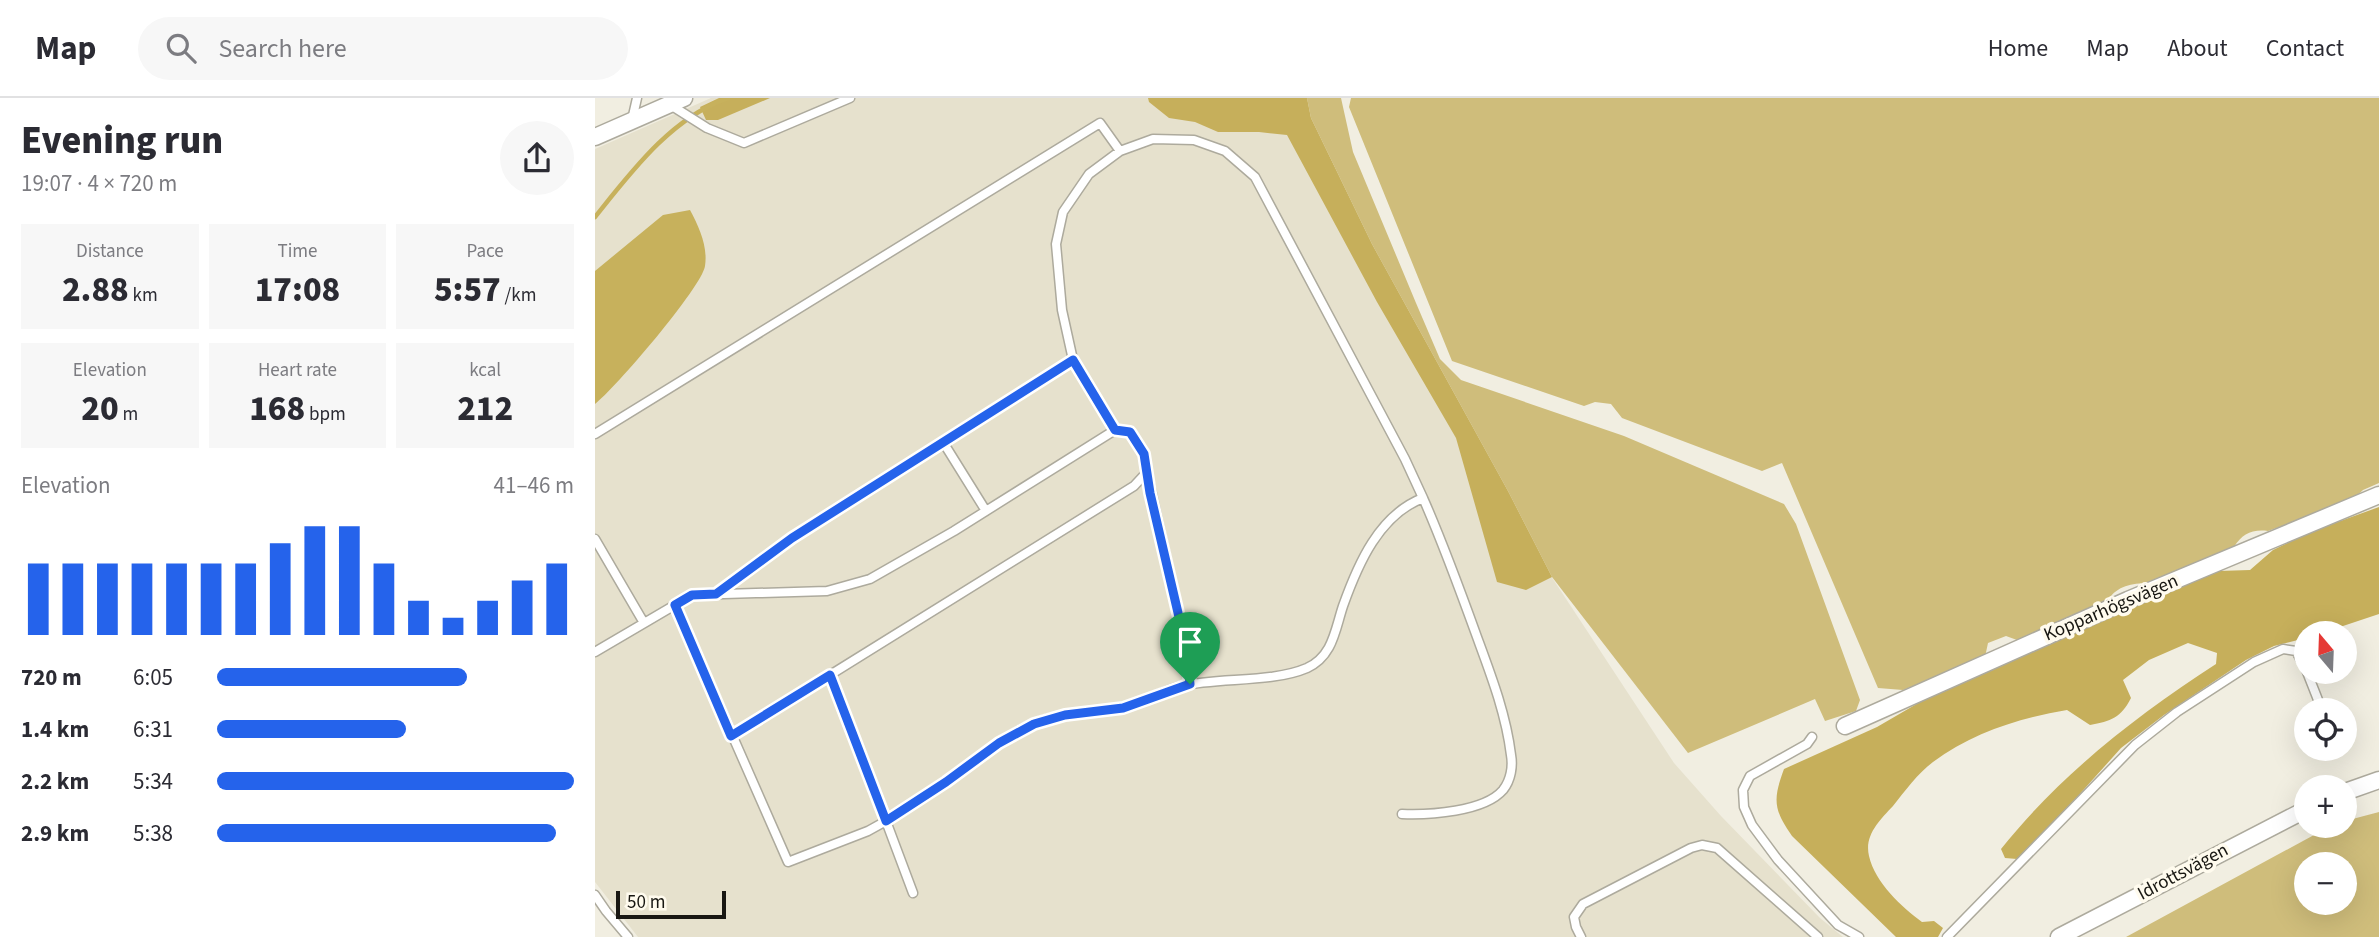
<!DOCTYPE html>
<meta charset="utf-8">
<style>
:root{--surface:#fff;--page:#f7f7f7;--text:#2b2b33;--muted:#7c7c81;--line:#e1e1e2;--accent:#2563eb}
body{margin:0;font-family:"Source Sans 3",sans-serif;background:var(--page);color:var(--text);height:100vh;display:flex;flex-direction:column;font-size:26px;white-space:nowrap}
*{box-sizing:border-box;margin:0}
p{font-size:23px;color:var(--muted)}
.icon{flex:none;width:38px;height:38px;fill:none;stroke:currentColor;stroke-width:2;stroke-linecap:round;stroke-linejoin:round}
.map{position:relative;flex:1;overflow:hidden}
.panel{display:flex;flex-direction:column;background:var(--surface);width:595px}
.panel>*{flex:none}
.needle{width:46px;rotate:341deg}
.tools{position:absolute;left:1699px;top:523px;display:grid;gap:14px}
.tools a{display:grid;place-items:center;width:63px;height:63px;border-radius:50%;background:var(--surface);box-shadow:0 7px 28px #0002;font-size:35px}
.scale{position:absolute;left:21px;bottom:18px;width:110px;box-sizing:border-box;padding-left:7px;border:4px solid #181712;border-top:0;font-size:19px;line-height:24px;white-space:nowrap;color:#181712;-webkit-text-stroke:5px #fffbee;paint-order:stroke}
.pin{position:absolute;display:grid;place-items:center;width:60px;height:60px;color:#fff;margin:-72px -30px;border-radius:50% 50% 50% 0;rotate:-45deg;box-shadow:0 0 7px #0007}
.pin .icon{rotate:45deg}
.round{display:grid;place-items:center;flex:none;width:74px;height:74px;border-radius:37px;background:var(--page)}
.headline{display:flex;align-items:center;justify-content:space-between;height:119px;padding:0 21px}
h1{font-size:38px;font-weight:800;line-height:52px}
.stats{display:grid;grid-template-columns:repeat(3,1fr);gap:10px;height:119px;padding:7px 21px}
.stats div{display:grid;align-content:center;border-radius:0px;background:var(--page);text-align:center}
.stats b{font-size:35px;font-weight:800}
.stats small{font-size:19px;font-weight:400}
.stats p{font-size:19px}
.chart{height:196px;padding:14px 21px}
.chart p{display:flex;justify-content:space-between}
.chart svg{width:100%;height:126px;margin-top:7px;stroke:var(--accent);stroke-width:6}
ul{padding:0 21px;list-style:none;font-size:23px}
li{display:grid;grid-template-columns:112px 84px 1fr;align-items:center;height:52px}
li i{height:18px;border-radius:9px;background:var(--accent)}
header{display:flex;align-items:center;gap:42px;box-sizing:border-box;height:98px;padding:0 35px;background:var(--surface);border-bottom:2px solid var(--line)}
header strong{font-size:33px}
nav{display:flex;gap:38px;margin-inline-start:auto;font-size:24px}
.search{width:490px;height:63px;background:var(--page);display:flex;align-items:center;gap:18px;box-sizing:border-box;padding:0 24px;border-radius:38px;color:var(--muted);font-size:26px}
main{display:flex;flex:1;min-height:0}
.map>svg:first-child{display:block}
</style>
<header>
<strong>Map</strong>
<div class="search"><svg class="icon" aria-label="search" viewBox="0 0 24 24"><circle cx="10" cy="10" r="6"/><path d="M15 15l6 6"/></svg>Search here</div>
<nav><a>Home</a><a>Map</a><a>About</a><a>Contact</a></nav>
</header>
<main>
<section class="panel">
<div class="headline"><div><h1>Evening run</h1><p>19:07 · 4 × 720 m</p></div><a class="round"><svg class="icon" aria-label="share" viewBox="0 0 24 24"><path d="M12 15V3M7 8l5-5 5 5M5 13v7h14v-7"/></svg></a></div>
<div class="stats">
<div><p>Distance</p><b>2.88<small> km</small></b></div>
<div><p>Time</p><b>17:08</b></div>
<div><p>Pace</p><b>5:57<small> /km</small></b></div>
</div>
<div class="stats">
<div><p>Elevation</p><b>20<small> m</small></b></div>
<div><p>Heart rate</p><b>168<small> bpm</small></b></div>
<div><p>kcal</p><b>212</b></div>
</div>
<div class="chart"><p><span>Elevation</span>41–46 m</p>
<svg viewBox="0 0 160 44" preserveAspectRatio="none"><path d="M5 44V19M15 44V19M25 44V19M35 44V19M45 44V19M55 44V19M65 44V19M75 44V12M85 44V6M95 44V6M105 44V19M115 44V32M125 44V38M135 44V32M145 44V25M155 44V19"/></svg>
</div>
<ul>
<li><b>720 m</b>6:05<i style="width:70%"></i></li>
<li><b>1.4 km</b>6:31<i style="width:53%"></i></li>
<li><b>2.2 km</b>5:34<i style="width:100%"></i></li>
<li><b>2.9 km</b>5:38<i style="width:95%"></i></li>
</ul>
</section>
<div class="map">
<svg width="1784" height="839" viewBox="0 0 1784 839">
<rect width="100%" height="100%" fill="#f1eee1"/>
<path fill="#e6e1cd" d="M116 0H563L692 34 871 349 1079 665 1126 718 1225 820 1248 839H43L0 784V51Z"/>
<path fill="#cfbd7b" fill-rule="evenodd" d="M712 0H746L758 54 821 205 845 261 866 282 1029 338 1189 406 1201 426 1265 602 1261 613 1230 623 1220 601 1093 655 957 479 913 393 777 146 716 20Z
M756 0H1784V385L1768 392 1756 403 1673 433C1657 431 1647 436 1639 449L1550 485C1534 486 1520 489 1512 504L1439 537 1422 542 1411 538 1393 545 1390 559 1308 592 1283 590 1187 365 1167 373 1027 320 1016 306 1000 304 989 308 857 263 754 9Z
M1784 714V839H1531L1730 731 1738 728H1750V723ZM1712 766H1750V805H1712Z"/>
<path fill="#c6af5b" d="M124 0H175L123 22H111L105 9Z
M553 0H712L716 20 777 146 913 393 957 479 931 492 902 484 861 340 782 204 692 37 664 34H623L600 24 574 20 554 4Z
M1784 409V516L1727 535 1712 536 1711 540 1679 548 1651 562 1569 617 1526 650 1466 717 1422 761 1410 760 1406 751C1466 676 1541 618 1621 566L1622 555 1593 545 1554 562 1528 582 1536 600C1526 620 1516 623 1495 627L1472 612C1425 620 1377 635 1338 664 1323 675 1310 693 1298 708 1285 722 1269 737 1274 758 1280 785 1307 809 1327 824L1339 823 1348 830 1343 839H1301L1197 738C1178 711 1178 701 1189 671L1282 629 1325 604 1586 485 1623 473 1655 472 1678 452 1715 434Z"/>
<path fill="#c7b15c" d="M95 112C104 129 113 148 110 168 107 189 19 292 0 306V173L68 117Z"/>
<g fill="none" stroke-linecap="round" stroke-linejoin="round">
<path stroke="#c7b15c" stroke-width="4.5" d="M0 119C36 74 77 19 133 0"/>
<defs>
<path id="service" d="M74 6 112 30 149 45 255 0
M37 22 42 0
M478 262 467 212 461 146 468 114 494 76 525 53 558 41 599 42 630 53 660 79 810 361 828 400
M0 336 505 25 525 53
M348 344 391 413
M552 374 591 549 595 586
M0 441 49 525
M121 496 197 440 478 262 520 332
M80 507 193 764 273 733 291 723 318 795
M0 554 97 497 232 493 275 481 359 433 520 332 535 335 549 356 552 374 539 388 137 638
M1712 574 1727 612
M235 577 291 723C311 709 333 697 353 682 381 663 407 640 437 626 466 614 497 616 526 610 548 606 566 593 586 588 625 579 677 585 712 570 738 558 740 532 748 508 763 466 784 417 828 400 848 445 865 492 882 539 896 577 911 616 916 657 918 668 916 682 908 692 889 714 834 717 807 716
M1217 639 1212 646 1155 678 1148 692 1149 709 1157 727 1183 762 1243 827 1264 839
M0 797 11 813 33 839
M986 839 981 829 979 819 988 806 1096 750 1107 747 1122 750 1223 839
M1352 839 1540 647 1582 614 1659 564 1688 551 1701 553 1712 573"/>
<path id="minor" d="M0 39 89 0
M1250 628 1533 502 1784 397
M1750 694 1784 682
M1464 839 1712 711"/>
</defs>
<use href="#service" stroke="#adaa9d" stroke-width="11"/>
<use href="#minor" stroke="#adaa9d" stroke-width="19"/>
<use href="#service" stroke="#fff" stroke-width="8"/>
<use href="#minor" stroke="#fff" stroke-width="16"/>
</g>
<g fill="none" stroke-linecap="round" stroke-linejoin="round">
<defs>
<path id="route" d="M478 262 520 332 535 334 549 356 555 395 591 549 595 586 528 610 470 617 439 626 404 645 351 684 291 723 235 577 136 638 80 507 97 497 121 496 197 440Z"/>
</defs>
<use href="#route" stroke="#fff" stroke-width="14"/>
<use href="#route" stroke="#2563eb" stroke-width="9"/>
</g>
<g text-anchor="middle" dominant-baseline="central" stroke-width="7" stroke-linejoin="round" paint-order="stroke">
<g font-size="19" fill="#181712" stroke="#fffbee">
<text transform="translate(1516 510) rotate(-23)">Kopparhögsvägen</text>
<text transform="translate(1588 774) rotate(-28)">Idrottsvägen</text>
</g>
</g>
</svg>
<div class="tools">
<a><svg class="needle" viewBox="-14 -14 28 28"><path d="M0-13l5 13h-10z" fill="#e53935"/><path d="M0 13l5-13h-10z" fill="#7c7c81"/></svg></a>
<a><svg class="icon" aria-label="locate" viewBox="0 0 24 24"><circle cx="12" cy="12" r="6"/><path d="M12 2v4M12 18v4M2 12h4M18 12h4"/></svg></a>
<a>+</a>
<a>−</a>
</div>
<div class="scale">50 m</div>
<div class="pin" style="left:595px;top:586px;background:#1e9e55"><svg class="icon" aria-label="arrive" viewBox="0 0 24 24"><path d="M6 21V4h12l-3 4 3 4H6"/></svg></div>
</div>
</main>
